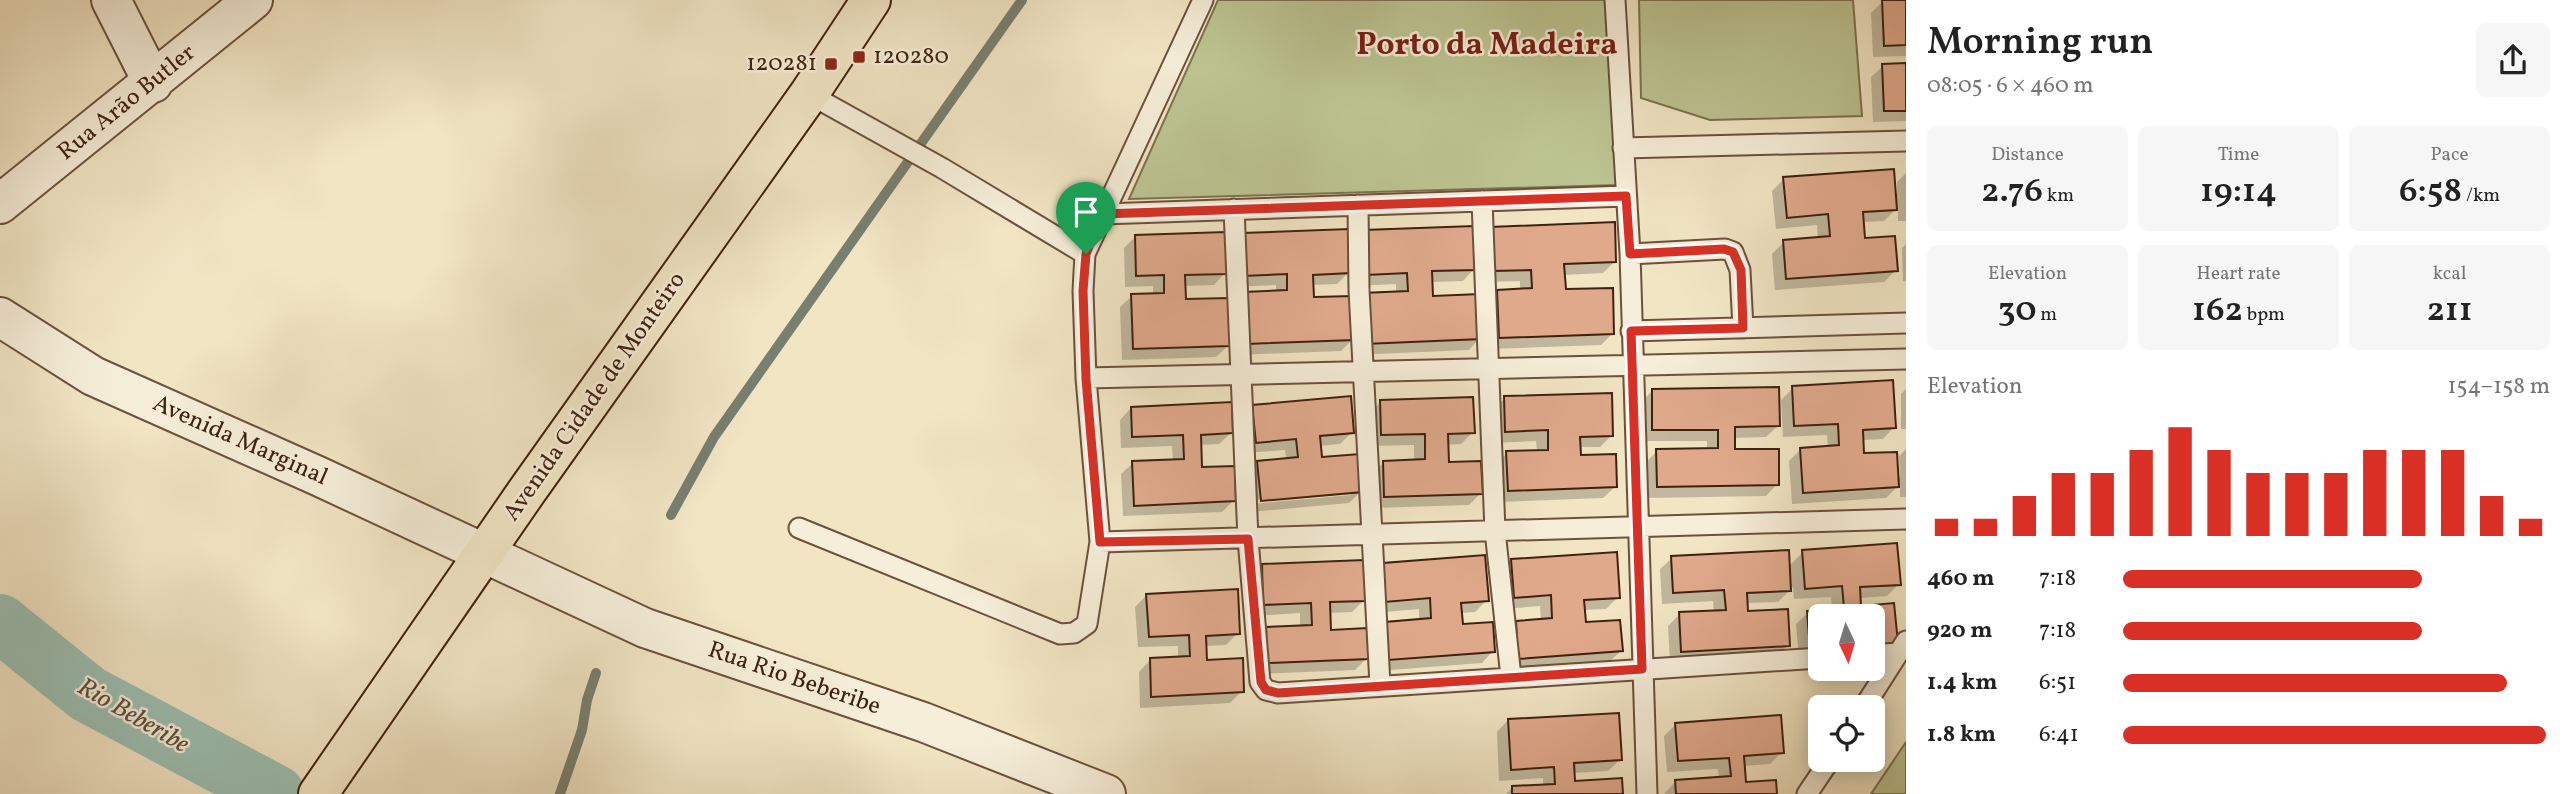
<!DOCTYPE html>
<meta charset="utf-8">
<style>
:root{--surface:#fff;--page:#f6f6f6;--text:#222;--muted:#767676;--accent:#d93025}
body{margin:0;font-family:Vollkorn,serif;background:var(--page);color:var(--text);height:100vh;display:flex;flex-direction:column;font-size:26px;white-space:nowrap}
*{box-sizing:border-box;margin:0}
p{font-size:23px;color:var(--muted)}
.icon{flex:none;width:38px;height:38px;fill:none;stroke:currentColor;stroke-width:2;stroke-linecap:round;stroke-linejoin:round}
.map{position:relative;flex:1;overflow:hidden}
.side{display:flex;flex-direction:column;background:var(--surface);width:665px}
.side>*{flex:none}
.needle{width:46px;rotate:176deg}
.tools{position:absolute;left:1808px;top:604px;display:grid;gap:14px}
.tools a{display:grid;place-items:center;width:77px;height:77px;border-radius:10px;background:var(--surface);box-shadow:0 4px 18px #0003;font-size:35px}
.pin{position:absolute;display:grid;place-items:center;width:60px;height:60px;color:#fff;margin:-72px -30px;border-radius:50% 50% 50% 0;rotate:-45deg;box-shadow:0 0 7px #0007}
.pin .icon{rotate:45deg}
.round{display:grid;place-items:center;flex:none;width:74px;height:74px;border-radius:10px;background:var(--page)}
.overview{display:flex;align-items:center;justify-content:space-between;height:119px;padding:0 21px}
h1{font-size:38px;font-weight:600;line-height:52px}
.figures{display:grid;grid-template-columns:repeat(3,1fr);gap:10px;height:119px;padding:7px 21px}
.figures div{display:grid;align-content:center;border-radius:10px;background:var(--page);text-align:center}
.figures b{font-size:35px;font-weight:600}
.figures small{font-size:19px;font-weight:400}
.figures p{font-size:19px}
.chart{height:196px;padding:14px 21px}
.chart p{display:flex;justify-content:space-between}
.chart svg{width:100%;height:126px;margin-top:7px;stroke:var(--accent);stroke-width:6}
ul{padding:0 21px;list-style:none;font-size:23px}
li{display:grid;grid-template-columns:112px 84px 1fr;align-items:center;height:52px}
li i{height:18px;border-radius:9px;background:var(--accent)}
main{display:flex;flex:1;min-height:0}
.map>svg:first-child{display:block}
</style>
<main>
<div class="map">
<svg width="1906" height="794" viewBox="0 0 1906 794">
<rect width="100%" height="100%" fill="#f1e5c4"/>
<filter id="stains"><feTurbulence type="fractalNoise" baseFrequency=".00286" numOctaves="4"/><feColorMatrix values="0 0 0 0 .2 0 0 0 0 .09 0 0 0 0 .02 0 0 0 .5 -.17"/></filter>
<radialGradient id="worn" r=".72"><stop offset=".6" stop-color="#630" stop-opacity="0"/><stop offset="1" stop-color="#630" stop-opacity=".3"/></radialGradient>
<path fill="#bcc492" stroke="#7e7250" stroke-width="2" d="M1218 0H1607L1617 185 1129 199Z
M1639 0H1853L1862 116 1710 120 1641 98Z
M1906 742V794H1871Z"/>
<path fill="#0003" fill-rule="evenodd" d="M1906 0V56L1873 57 1871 13 1883 1Z
M1906 65V121L1873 122 1871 77 1883 66Z
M1906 173V221H1898V207L1884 221 1862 222 1863 240 1896 270 1884 282 1775 290 1772 254 1784 242 1818 239 1817 225 1776 229 1772 191 1784 179 1894 193H1897V182Z
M1135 237 1225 273 1214 285 1184 286 1185 301 1228 346 1216 357 1122 360 1120 307 1132 296 1153 295V286L1125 287 1124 248Z
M1479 240 1615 261 1603 273 1563 275 1564 291 1613 333 1601 345 1488 349 1486 303 1498 292 1520 291V281L1481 282Z
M1353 244 1474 269 1463 281 1431 282 1432 298 1480 338 1469 350 1353 355 1352 340 1341 351 1235 355 1276 292V285L1232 287 1231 246 1349 272 1337 284 1312 285V299L1396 293V284L1355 286Z
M1906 244V281H1903L1902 248Z
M1793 388 1894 427 1883 439 1862 440V455L1900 477 1899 456 1906 449V497H1900V484L1886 498 1792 504 1789 461 1801 449 1828 448 1827 435 1783 437 1781 400Z
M1906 389V429H1901V394Z
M1652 391 1778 426 1766 437 1733 438 1734 451 1777 484 1766 496 1646 498 1645 463 1657 451 1707 450V441H1641V402Z
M1505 398 1612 435 1600 447H1579V457L1615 487 1603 498 1497 502 1495 465 1507 453 1537 452 1536 441 1494 443 1493 410Z
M1381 402 1473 432 1461 444 1446 445 1447 464 1481 493 1469 505 1373 508 1372 474 1384 462 1414 461V445L1370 446 1369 413Z
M1253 407 1352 432 1340 444 1319 446 1320 459 1361 491 1349 503 1250 512 1246 474 1258 462 1286 460 1285 450 1245 453 1241 418ZM1351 491V495L1252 504V500Z
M1131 408 1231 433 1219 444 1199 445 1200 469 1234 500 1222 512 1123 516 1121 474 1133 463 1173 461 1172 446 1121 448 1120 420Z
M1803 552 1899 584 1887 596 1859 598 1860 608 1893 605 1896 642 1872 655V616H1820V659L1799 660 1796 624 1808 613 1832 611 1831 597 1794 599 1793 587 1778 602 1746 603V613L1788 645 1776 657 1670 663 1668 626 1680 614 1714 613 1713 601 1662 604 1660 569 1672 558 1788 567Z
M1512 561 1618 597 1606 609 1583 610 1584 624 1621 651 1609 662 1507 670 1505 634 1516 622 1541 621 1540 606 1503 609 1500 573Z
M1263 566 1364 600 1352 612 1328 613 1329 632 1367 658 1355 670 1256 674 1255 640 1266 628 1300 627V613L1252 616 1251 577Z
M1372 576 1487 600 1475 612 1460 613 1461 626 1493 651 1482 663 1377 671 1419 621V609L1374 613Z
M1147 595 1238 633 1226 645 1205 646 1206 662 1242 691 1230 703 1140 708 1139 672 1150 660 1178 658V646L1138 647 1135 607Z
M1508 720 1620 760 1608 771 1573 773V783L1621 794H1506L1512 788 1543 786V778L1499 781 1497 732Z
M1676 724 1782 752 1770 764 1743 766 1745 784 1775 794H1664L1676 781 1719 778 1718 769 1667 772 1664 736Z"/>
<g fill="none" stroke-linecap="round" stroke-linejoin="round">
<path stroke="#777f70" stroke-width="10" d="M671 515 714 437 1022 0
M560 794 582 730 587 700 596 673"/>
<path stroke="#9bbfb2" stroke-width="58" d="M0 623 88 694 276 794"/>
</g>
<path fill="#e0a98c" stroke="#40200e" stroke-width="2" d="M1882 0H1906V45L1884 46Z
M1906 63V111H1884L1882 64Z
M1894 169 1897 210 1863 212 1865 238 1895 236 1898 271 1786 279 1783 240 1830 236 1828 214 1787 218 1783 177Z
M1615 222 1616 262 1564 264 1566 289 1613 288 1614 334 1499 338 1497 290 1532 288 1531 270 1492 271 1490 227Z
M1474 226 1476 270 1432 271 1433 296 1480 294 1482 339 1364 344 1362 293 1408 291 1407 273 1366 275 1364 230Z
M1349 229 1351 273 1313 275 1314 297 1353 296 1355 340 1246 344 1244 292 1287 290V274L1243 276 1242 233Z
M1226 232 1227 274 1185 275 1186 299 1229 298 1230 346 1133 349 1131 294 1164 293V275L1136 276 1135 235Z
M1893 380 1896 428 1863 430 1864 453 1897 452 1899 487 1803 493 1800 448 1839 445 1838 424 1794 426 1792 386Z
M1779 387 1780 426 1735 427V449H1779V485L1657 487 1656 449 1718 448V430H1652V389Z
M1612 393 1613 436 1580 437 1581 455 1616 454 1617 487 1508 491 1506 451 1548 450V430L1505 432 1504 396Z
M1351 396 1354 433 1320 436 1322 457 1360 454 1363 492 1261 501 1257 461 1298 457 1296 439 1256 443 1252 405Z
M1473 397 1475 433 1448 434 1449 462 1481 461 1483 494 1384 497 1383 461 1425 459V434L1381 435 1380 400Z
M1232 402 1233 433 1201 435 1202 467 1235 466 1236 501 1134 506 1132 461 1184 459 1183 435 1132 437 1131 407Z
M1897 543 1901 585 1860 587 1861 606 1894 603 1898 643 1872 645V616H1820V649L1810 650 1807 611 1844 608 1842 586 1805 589 1802 550Z
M1789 550 1791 591 1747 593 1748 611 1788 609 1790 646 1681 652 1679 612 1726 610 1724 590 1673 593 1671 556Z
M1617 552 1620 598 1584 600 1586 622 1620 620 1623 651 1518 659 1516 621 1552 618 1551 595 1514 598 1511 559Z
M1485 555 1489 601 1461 603 1463 624 1493 622 1495 652 1388 660 1385 622 1431 618 1430 598 1385 602 1383 563Z
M1364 560 1366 601 1330 602 1331 630 1367 628 1369 659 1267 663 1266 627 1312 625 1311 603 1263 605 1262 564Z
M1238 589 1240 634 1206 636 1207 660 1243 658 1244 692 1151 697 1150 658 1190 656 1189 635 1149 637 1146 594Z
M1619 713 1622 760 1574 763 1575 781 1622 778 1623 794H1512V786L1555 784 1554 767 1511 770 1508 719Z
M1781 715 1784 753 1744 756 1746 782 1776 780 1777 794H1676L1675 780 1731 776 1729 758 1678 761 1675 723Z"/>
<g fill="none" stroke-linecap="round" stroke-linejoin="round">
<defs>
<path id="lane" d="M1615 0 1630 254 1647 794
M809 94 942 168 1085 254
M1623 148 1906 141
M1482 201 1495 531 1511 677
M1358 205 1359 290 1380 685
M1234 209 1248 539 1260 682 1266 690 1278 693 1820 658
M1103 214 1626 196
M1630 254 1725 249 1733 252 1740 270 1743 328
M1631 331 1906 323
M1086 378 1906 359
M799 528 1060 634 1074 633 1087 624 1100 542 1086 378 1083 291 1085 254 1203 0
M1100 542 1906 519
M1872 655 1898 653
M1864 707 1906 641
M1807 794 1830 760"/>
<path id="street" d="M111 0 153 83
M0 204 253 0
M0 317 93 376 318 476 645 628 923 722 1106 794"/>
<path id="primary" d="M318 794 527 491 809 94 871 0"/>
</defs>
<use href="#lane" stroke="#6c513c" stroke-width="23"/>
<use href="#street" stroke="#6c513c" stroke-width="42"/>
<use href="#primary" stroke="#40200e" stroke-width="42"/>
<use href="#lane" stroke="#f6eed9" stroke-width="19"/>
<use href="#street" stroke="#f6eed9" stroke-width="38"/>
<use href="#primary" stroke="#f1e5c4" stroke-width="38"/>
</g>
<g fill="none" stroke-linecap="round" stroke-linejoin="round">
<defs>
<path id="route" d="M1626 196 1630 254 1724 249 1733 252 1741 270 1743 328 1631 331 1642 669 1278 693 1266 690 1261 682 1248 539 1100 542 1086 379 1083 291 1086 254 1102 214Z"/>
</defs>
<use href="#route" stroke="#fff" stroke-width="14"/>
<use href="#route" stroke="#d93025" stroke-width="9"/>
</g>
<g fill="#8f2418" stroke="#f6eed9" stroke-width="2.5">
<rect x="852" y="50" width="14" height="14" rx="3.5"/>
<rect x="824" y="57" width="14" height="14" rx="3.5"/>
</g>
<g text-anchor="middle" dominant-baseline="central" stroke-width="5" stroke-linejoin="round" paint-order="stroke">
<g font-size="24" fill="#40200e" stroke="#f6eed9" text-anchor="start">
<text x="873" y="57">120280</text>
<text x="817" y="64" text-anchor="end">120281</text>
</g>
<g font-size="24" fill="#40200e" stroke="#f6eed9">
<text transform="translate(127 103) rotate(-39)">Rua Arão Butler</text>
<text transform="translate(595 397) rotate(-55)">Avenida Cidade de Monteiro</text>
<text transform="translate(240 441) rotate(24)">Avenida Marginal</text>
<text transform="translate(794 679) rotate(19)">Rua Rio Beberibe</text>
</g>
<g font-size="26" font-style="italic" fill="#5b503f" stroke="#f6eed9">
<text transform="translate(133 716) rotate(30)">Rio Beberibe</text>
</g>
<g font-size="32" font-weight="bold" fill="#7a1f14" stroke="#f6eed9">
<text x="1487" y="46">Porto da Madeira</text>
</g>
</g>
<rect width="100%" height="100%" filter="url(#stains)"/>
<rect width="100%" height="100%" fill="url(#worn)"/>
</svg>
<div class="tools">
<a><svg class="needle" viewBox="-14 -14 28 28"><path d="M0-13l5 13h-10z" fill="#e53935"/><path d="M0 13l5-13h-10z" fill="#767676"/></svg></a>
<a><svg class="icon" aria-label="locate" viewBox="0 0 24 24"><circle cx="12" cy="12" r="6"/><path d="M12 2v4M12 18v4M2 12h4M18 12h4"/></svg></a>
</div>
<div class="pin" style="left:1086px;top:254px;background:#1e9e55"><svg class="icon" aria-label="arrive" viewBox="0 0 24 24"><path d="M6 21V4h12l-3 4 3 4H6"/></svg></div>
</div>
<section class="side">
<div class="overview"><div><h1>Morning run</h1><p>08:05 · 6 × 460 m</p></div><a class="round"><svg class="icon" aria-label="share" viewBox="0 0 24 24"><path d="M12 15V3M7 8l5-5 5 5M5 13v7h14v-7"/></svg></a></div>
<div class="figures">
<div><p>Distance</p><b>2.76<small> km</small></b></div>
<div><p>Time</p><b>19:14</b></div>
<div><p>Pace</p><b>6:58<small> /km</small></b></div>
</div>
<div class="figures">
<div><p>Elevation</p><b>30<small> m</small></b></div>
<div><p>Heart rate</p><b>162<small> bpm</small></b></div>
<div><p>kcal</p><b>211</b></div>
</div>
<div class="chart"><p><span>Elevation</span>154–158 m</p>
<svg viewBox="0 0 160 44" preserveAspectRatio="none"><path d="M5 44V38M15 44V38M25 44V30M35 44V22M45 44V22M55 44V14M65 44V6M75 44V14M85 44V22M95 44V22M105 44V22M115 44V14M125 44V14M135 44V14M145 44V30M155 44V38"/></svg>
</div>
<ul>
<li><b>460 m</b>7:18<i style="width:70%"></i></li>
<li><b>920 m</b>7:18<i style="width:70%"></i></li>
<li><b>1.4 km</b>6:51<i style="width:90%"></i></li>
<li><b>1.8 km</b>6:41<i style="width:99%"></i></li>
</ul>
</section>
</main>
